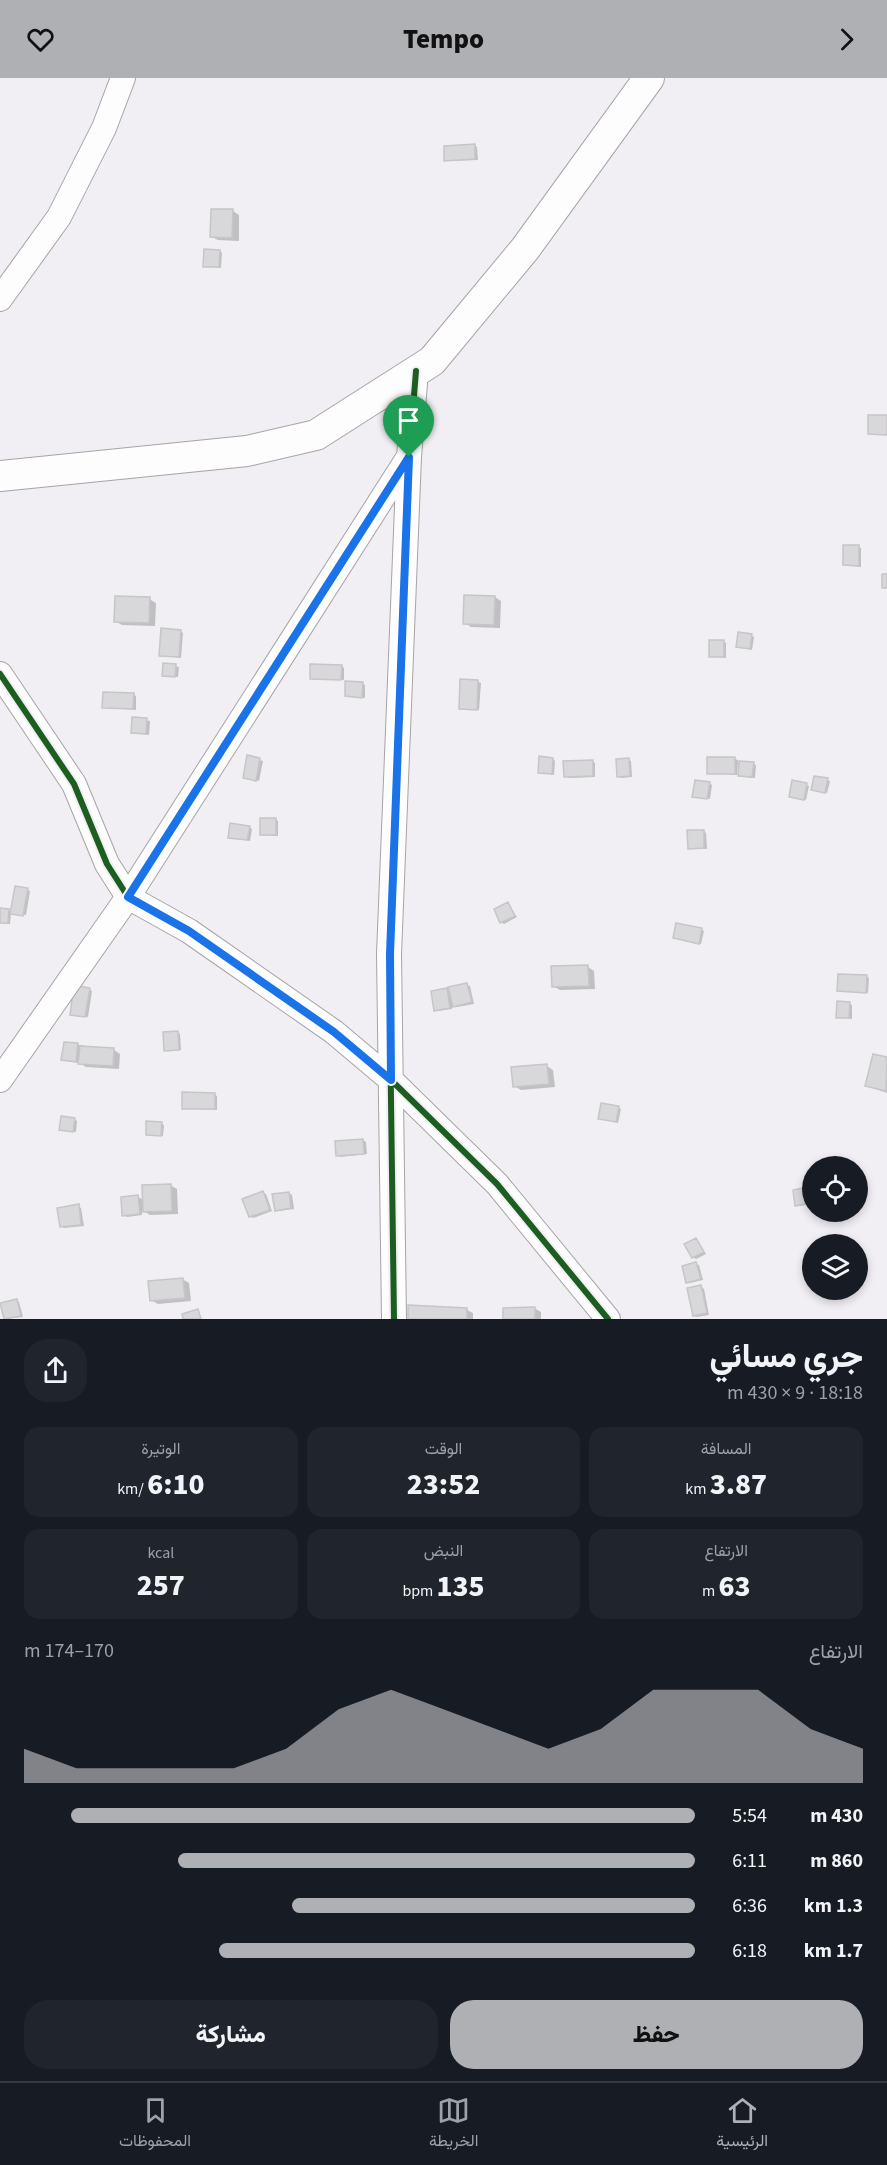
<!DOCTYPE html>
<html lang="ar">
<meta charset="utf-8">
<style>
:root{--surface:#171b24;--page:#20242c;--text:#f1f3f6;--muted:#9ea1a6;--line:#363941;--accent:#afb0b3}
body{margin:0;font-family:"Source Sans 3",Vazirmatn,sans-serif;background:var(--page);color:var(--text);direction:rtl;height:100vh;display:flex;flex-direction:column;font-size:22px;white-space:nowrap}
*{box-sizing:border-box;margin:0}
p{font-size:20px;color:var(--muted)}
.icon{flex:none;width:33px;height:33px;fill:none;stroke:currentColor;stroke-width:2;stroke-linecap:round;stroke-linejoin:round}
.map{position:relative;height:1241px;overflow:hidden;direction:ltr}
.panel{display:flex;flex-direction:column;background:var(--surface);flex:1}
.panel>*{flex:none}
.fabs{position:absolute;left:802px;top:1078px;display:grid;gap:12px}
.fabs a{display:grid;place-items:center;width:66px;height:66px;border-radius:50%;background:var(--surface);box-shadow:0 3px 9px #0003;font-size:30px}
.pin{position:absolute;display:grid;place-items:center;width:51px;height:51px;color:#fff;margin:-62px -26px;border-radius:50% 50% 50% 0;rotate:-45deg;box-shadow:0 0 6px #0007}
.pin .icon{rotate:45deg}
.round{display:grid;place-items:center;flex:none;width:63px;height:63px;border-radius:24px;background:var(--page)}
.overview{display:flex;align-items:center;justify-content:space-between;height:102px;padding:0 24px}
h1{font-size:33px;font-weight:800;line-height:45px}
.stats{display:grid;grid-template-columns:repeat(3,1fr);gap:9px;height:102px;padding:6px 24px}
.stats div{display:grid;align-content:center;border-radius:15px;background:var(--page);text-align:center}
.stats b{font-size:30px;font-weight:800}
.stats small{font-size:16px;font-weight:400}
.stats p{font-size:16px}
.chart{height:168px;padding:12px 24px}
.chart p{display:flex;justify-content:space-between}
.chart svg{width:100%;height:108px;margin-top:6px;fill:var(--accent);opacity:.7}
.button{display:flex;gap:12px;margin-top:auto;padding:12px 24px}
.button a{flex:1;height:69px;border-radius:24px;background:var(--accent);color:#111;font-size:24px;font-weight:800;line-height:69px;text-align:center}
.button a+a{background:var(--page);color:var(--text)}
ul{padding:0 24px;list-style:none;font-size:20px}
li{display:grid;grid-template-columns:96px 72px 1fr;align-items:center;height:45px}
li i{height:15px;border-radius:8px;background:var(--accent)}
header{display:flex;justify-content:space-between;align-items:center;height:78px;padding:0 24px;background:var(--accent);color:#111;font-size:27px;font-weight:800}
.menu{display:flex;justify-content:space-around;align-items:center;height:84px;border-top:2px solid var(--line);background:var(--surface);font-size:16px;color:var(--muted)}
.menu a{display:grid;justify-items:center;gap:3px}
.menu .active{color:var(--accent)}
.map>svg:first-child{display:block}
</style>
<header><svg class="icon" aria-label="forward" viewBox="0 0 24 24"><path d="M9 5l7 7-7 7"/></svg>Tempo<svg class="icon" aria-label="heart" viewBox="0 0 24 24"><path d="M12 20l-8-8c-3-5 5-10 8-4 3-6 11-1 8 4z"/></svg></header>
<div class="map">
<svg width="887" height="1241" viewBox="0 0 887 1241">
<rect width="100%" height="100%" fill="#f1eff3"/>
<path fill="#0003" d="M474 67 477 69 478 82 449 83 446 82Z
M233 133 239 137V163L218 162 212 159Z
M220 173 222 175 221 190 204 188Z
M859 469 861 470V489L845 487Z
M495 519 501 523 500 550 471 549 465 545Z
M149 521 156 525 155 548 122 547 115 543Z
M180 553 183 555 181 580 160 577Z
M752 558 754 559 752 572 738 568Z
M723 563 726 565V580L711 578Z
M164 586 179 589 178 599 163 597Z
M342 588 344 590V602L312 600Z
M478 604 481 605 479 632 460 630Z
M363 606 365 607V620L346 618Z
M134 617 136 618V632L104 629Z
M134 641 150 643 149 657 136 655Z
M249 679 263 683 259 703 248 701Z
M553 681 555 683 554 697 540 694Z
M735 681 738 682 737 697 708 695Z
M628 682 631 683 632 699 621 700 618 698Z
M592 683 595 685V699L568 700 566 698Z
M753 686 756 687 755 700 743 699 738 696Z
M827 702 830 703 827 715 813 711Z
M709 705 712 707 710 721 697 719Z
M806 707 809 708 806 722 793 719Z
M275 741 278 743V758L261 757Z
M249 749 252 751 250 763 233 760Z
M704 753 706 755 707 771 689 770Z
M27 812 30 813 26 837 11 835 10 846 0 845V832L12 834Z
M508 826 517 839 504 846 501 844Z
M702 852 704 853 701 866 677 861Z
M588 889 594 893 595 911 560 912 553 908Z
M867 899 869 900 868 915 839 912Z
M467 907 470 908 474 926 457 929 452 926V931L438 933 435 932 447 912 451 915Z
M89 911 92 913 88 939 74 937Z
M849 925 852 927V941L838 939Z
M178 954 180 956 181 972H165Z
M65 965 114 972 120 976 119 991 86 989 80 985 66 983 63 981Z
M874 978 887 981V1015L867 1008Z
M547 988 553 992 555 1009 521 1012 514 1008Z
M214 1016 217 1018V1032L184 1030Z
M618 1029 621 1031 618 1045 600 1040Z
M74 1041 77 1043 76 1054 61 1051Z
M161 1046 164 1047 163 1058 147 1056Z
M363 1062 366 1064 367 1076 340 1079 338 1077Z
M170 1107 177 1111 178 1136 150 1137 142 1132V1137L127 1139 124 1137 138 1119 144 1122Z
M807 1111 810 1112 812 1126 799 1128 797 1127Z
M263 1115 266 1116 272 1133 253 1140 250 1138Z
M289 1115 292 1117 294 1131 279 1133 276 1132Z
M78 1128 81 1130 84 1148 64 1150 61 1148Z
M696 1161 706 1176 696 1181 693 1179Z
M696 1186 699 1187 703 1202 690 1205 687 1204Z
M182 1201 189 1205 191 1223 158 1226 151 1222Z
M701 1209 704 1211 709 1237 697 1239 694 1238Z
M17 1223 19 1224 23 1239 5 1241 2 1226Z
M410 1229 467 1232 473 1235V1241H409Z
M534 1230 541 1234V1241H505Z"/>
<path fill="#d8d7da" stroke="#c6c5c8" stroke-width="1.5" d="M475 66V81L444 83V68Z
M211 131H233L232 160 210 159Z
M204 171 220 172 219 189H203Z
M868 337H887V357L868 356Z
M843 467H859V488L843 487Z
M882 496H887V510H882Z
M464 517 495 518 494 547 463 546Z
M115 518 150 519 149 545 114 544Z
M161 550 181 552 179 579 159 578Z
M738 554 752 556 750 571 736 569Z
M709 562H724V579H709Z
M163 585 176 586 175 599 162 598Z
M310 586 342 587 341 602 310 601Z
M460 601 478 602 477 632 459 631Z
M345 603 363 604 362 620 345 618Z
M103 614 134 615 133 631 102 630Z
M132 639 147 640 146 656 131 655Z
M247 677 260 680 256 703 243 700Z
M539 678 553 680 552 696 538 695Z
M707 679H735V696H707Z
M629 680 630 698 617 699 616 681Z
M593 682V698L564 699 563 683Z
M739 683 754 684 752 699 738 698Z
M814 698 828 700 825 715 811 712Z
M695 702 710 704 707 721 692 719Z
M792 702 807 705 804 722 789 719Z
M260 740H276V757H260Z
M230 745 250 748 247 762 228 760Z
M687 752H704V770L688 771Z
M15 808 28 810 23 838 10 836Z
M508 824 515 838 500 845 494 831Z
M0 830 9 831 8 845H0Z
M676 845 702 850 699 866 673 860Z
M588 887 589 908 552 909 551 888Z
M838 896 867 897 866 915 837 913Z
M467 905 472 924 453 929 448 909Z
M74 907 90 910 85 939 70 937Z
M447 910 450 930 434 933 431 913Z
M837 923 850 924 849 940H836Z
M178 953 179 972 164 973 163 954Z
M64 964 78 965 76 984 61 982Z
M80 968 114 970 113 988 78 986Z
M873 976 887 979 886 1013 865 1008Z
M547 986 549 1006 513 1009 511 989Z
M182 1014 215 1015V1031H182Z
M601 1025 619 1028 616 1044 598 1041Z
M61 1038 75 1040 73 1054 59 1052Z
M146 1043 162 1044 161 1058 146 1057Z
M363 1061 364 1076 336 1078 335 1063Z
M171 1106 172 1133 143 1134 142 1107Z
M808 1109 810 1125 795 1128 793 1112Z
M263 1113 270 1132 249 1139 242 1121Z
M289 1114 291 1130 275 1133 272 1116Z
M138 1117 140 1136 122 1138 121 1119Z
M79 1126 81 1147 60 1149 57 1130Z
M696 1160 704 1174 692 1180 684 1166Z
M696 1184 701 1201 686 1205 682 1188Z
M183 1200 185 1220 150 1223 148 1203Z
M701 1207 707 1235 693 1238 687 1210Z
M17 1221 21 1238 4 1241 0 1225Z
M408 1227 467 1230V1241H408Z
M535 1229V1241H503V1230Z
M198 1231 201 1241H183L182 1236Z"/>
<g fill="none" stroke-linecap="round" stroke-linejoin="round">
<defs>
<path id="minor" d="M0 221 59 139 104 50 123 0
M0 596 74 706 107 786 128 819 189 853 334 954 391 1002 497 1106 608 1241
M0 1002 128 819 408 380
M394 1241 389 876 409 379 416 293"/>
<path id="tertiary" d="M0 398 247 373 316 357 432 283 525 171 649 0"/>
</defs>
<use href="#minor" stroke="#a6a4a7" stroke-width="26"/>
<use href="#tertiary" stroke="#a6a4a7" stroke-width="32"/>
<use href="#minor" stroke="#fdfdfd" stroke-width="24"/>
<use href="#tertiary" stroke="#fdfdfd" stroke-width="30"/>
<defs>
<path id="cycleway" d="M0 596 74 706 107 786 128 819 189 853 334 954 391 1002 497 1106 608 1241
M394 1241 389 876 409 379 416 293"/>
</defs>
<use href="#cycleway" stroke="#f2eef4" stroke-width="10"/>
<use href="#cycleway" stroke="#1b5e20" stroke-width="6"/>
</g>
<g fill="none" stroke-linecap="round" stroke-linejoin="round">
<defs>
<path id="route" d="M409 379 390 876 391 1002 334 954 189 853 128 819Z"/>
</defs>
<use href="#route" stroke="#fff" stroke-width="12"/>
<use href="#route" stroke="#1a73e8" stroke-width="8"/>
</g>
</svg>
<div class="fabs">
<a><svg class="icon" aria-label="locate" viewBox="0 0 24 24"><circle cx="12" cy="12" r="6"/><path d="M12 2v4M12 18v4M2 12h4M18 12h4"/></svg></a>
<a><svg class="icon" aria-label="layers" viewBox="0 0 24 24"><path d="M12 4l9 5-9 5-9-5zM3 14l9 5 9-5"/></svg></a>
</div>
<div class="pin" style="left:409px;top:379px;background:#1e9e55"><svg class="icon" aria-label="arrive" viewBox="0 0 24 24"><path d="M6 21V4h12l-3 4 3 4H6"/></svg></div>
</div>
<section class="panel">
<div class="overview"><div><h1>جري مسائي</h1><p>18:18 · 9 × 430 m</p></div><a class="round"><svg class="icon" aria-label="share" viewBox="0 0 24 24"><path d="M12 15V3M7 8l5-5 5 5M5 13v7h14v-7"/></svg></a></div>
<div class="stats">
<div><p>المسافة</p><b>3.87<small> km</small></b></div>
<div><p>الوقت</p><b>23:52</b></div>
<div><p>الوتيرة</p><b>6:10<small> /km</small></b></div>
</div>
<div class="stats">
<div><p>الارتفاع</p><b>63<small> m</small></b></div>
<div><p>النبض</p><b>135<small> bpm</small></b></div>
<div><p>kcal</p><b>257</b></div>
</div>
<div class="chart"><p><span>الارتفاع</span>170–174 m</p>
<svg viewBox="0 0 160 44" preserveAspectRatio="none"><path d="M0 44V30L10 38L20 38L30 38L40 38L50 30L60 14L70 6L80 14L90 22L100 30L110 22L120 6L130 6L140 6L150 22L160 30V44z"/></svg>
</div>
<ul>
<li><b>430 m</b>5:54<i style="width:93%"></i></li>
<li><b>860 m</b>6:11<i style="width:77%"></i></li>
<li><b>1.3 km</b>6:36<i style="width:60%"></i></li>
<li><b>1.7 km</b>6:18<i style="width:71%"></i></li>
</ul>
<div class="button"><a>حفظ</a><a>مشاركة</a></div>
</section>
<nav class="menu">
<a class="active"><svg class="icon" aria-label="home" viewBox="0 0 24 24"><path d="M3 11l9-7 9 7M6 9v11h12V9"/></svg>الرئيسية</a>
<a><svg class="icon" aria-label="map" viewBox="0 0 24 24"><path d="M3 6l6-2 6 2 6-2v14l-6 2-6-2-6 2zM9 4v14M15 6v14"/></svg>الخريطة</a>
<a><svg class="icon" aria-label="saved" viewBox="0 0 24 24"><path d="M7 4h10v16l-5-4-5 4z"/></svg>المحفوظات</a>
</nav>
